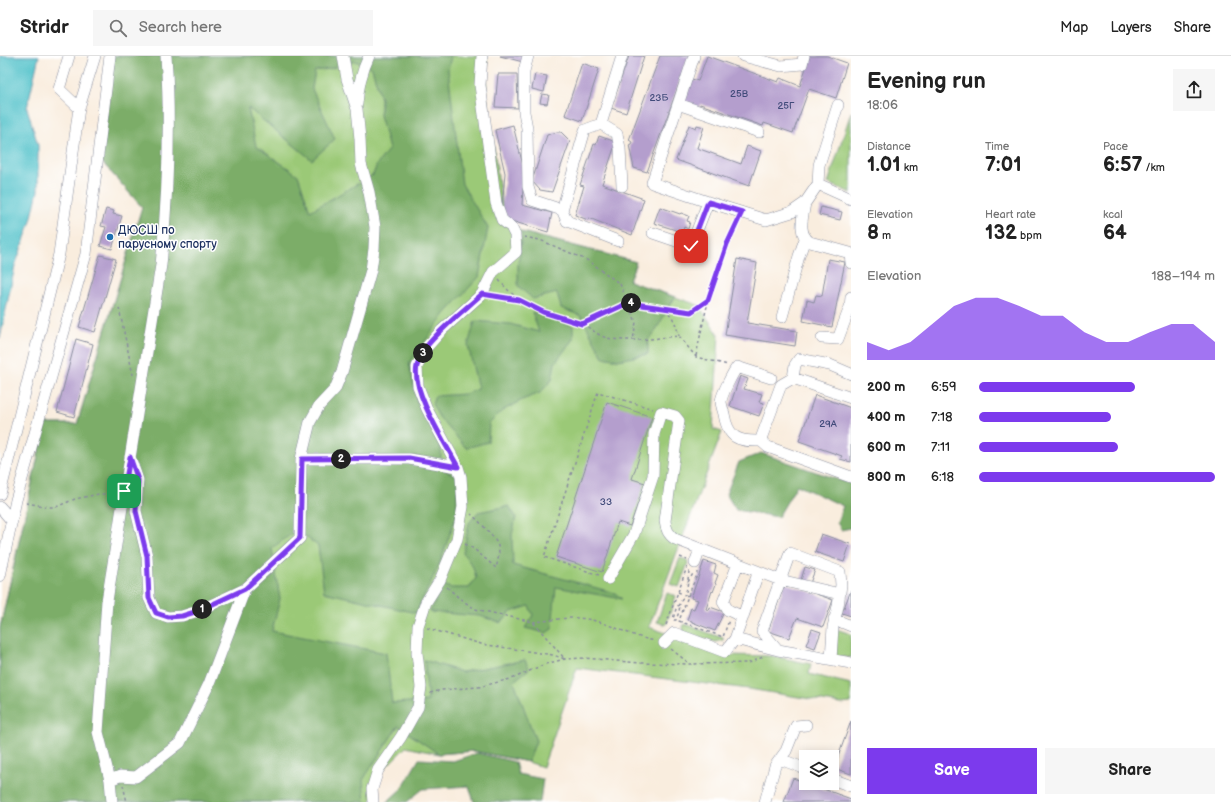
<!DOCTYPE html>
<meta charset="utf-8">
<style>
:root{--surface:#fff;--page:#f6f6f6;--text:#222;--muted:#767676;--line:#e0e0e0;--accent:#7c3aed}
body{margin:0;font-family:"Balsamiq Sans",sans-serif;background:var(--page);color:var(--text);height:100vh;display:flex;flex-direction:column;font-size:15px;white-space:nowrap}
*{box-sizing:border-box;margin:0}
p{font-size:13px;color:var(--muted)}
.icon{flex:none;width:22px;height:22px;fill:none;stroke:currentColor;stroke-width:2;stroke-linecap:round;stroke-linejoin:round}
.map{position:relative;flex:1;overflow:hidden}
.side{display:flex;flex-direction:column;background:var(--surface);width:380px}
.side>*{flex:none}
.fabs{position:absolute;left:799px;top:694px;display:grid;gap:8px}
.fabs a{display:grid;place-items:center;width:40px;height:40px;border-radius:0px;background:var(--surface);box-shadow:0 2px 10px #0003;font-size:20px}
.pin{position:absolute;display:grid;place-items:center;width:34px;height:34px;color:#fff;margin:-17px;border-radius:8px;box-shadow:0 2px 6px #0006}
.km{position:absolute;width:20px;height:20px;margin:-10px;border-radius:50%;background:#222;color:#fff;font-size:11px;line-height:20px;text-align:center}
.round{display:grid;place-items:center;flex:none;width:42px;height:42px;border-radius:0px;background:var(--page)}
.summary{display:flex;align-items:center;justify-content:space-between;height:68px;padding:0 16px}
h1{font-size:22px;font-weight:700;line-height:30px}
.stats{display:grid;grid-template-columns:repeat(3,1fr);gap:6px;height:68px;padding:4px 16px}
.stats div{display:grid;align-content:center}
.stats b{font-size:20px;font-weight:700}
.stats small{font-size:11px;font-weight:400}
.stats p{font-size:11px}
.chart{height:112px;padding:8px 16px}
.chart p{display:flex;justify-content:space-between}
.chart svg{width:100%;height:72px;margin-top:4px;fill:var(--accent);opacity:.7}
.cta{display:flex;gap:8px;margin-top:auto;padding:8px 16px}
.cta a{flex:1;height:46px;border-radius:0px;background:var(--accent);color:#fff;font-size:16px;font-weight:700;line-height:46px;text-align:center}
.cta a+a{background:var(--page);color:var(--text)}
ul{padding:0 16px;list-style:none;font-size:13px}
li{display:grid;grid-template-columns:64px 48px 1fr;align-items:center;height:30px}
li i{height:10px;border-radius:5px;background:var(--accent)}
header{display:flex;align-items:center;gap:24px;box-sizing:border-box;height:56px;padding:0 20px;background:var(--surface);border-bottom:1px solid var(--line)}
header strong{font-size:19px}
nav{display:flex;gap:22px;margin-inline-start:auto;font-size:14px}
.search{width:280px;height:36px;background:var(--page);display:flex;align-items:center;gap:10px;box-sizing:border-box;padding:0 14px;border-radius:0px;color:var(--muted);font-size:15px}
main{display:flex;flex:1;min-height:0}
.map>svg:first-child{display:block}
</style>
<header>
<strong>Stridr</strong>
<div class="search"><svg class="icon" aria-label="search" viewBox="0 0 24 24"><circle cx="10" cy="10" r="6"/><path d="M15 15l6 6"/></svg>Search here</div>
<nav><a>Map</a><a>Layers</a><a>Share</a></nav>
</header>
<main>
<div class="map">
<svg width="851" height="746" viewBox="0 0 851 746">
<rect width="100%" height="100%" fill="#fff"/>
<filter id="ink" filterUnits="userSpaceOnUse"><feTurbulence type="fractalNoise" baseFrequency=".025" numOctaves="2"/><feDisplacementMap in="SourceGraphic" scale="8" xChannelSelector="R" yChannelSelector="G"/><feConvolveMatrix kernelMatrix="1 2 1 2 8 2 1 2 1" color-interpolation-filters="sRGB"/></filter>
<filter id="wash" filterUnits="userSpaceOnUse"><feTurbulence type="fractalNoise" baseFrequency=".012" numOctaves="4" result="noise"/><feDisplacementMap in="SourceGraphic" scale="16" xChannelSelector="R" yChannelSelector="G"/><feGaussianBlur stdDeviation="0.9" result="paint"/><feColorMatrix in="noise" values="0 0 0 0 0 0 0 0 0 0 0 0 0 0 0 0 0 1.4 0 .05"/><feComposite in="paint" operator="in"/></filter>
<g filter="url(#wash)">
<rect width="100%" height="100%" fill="#f9edde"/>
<path fill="#9bc977" stroke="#5b7c6a" d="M113 0H487L486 37 504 163 522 176 636 206 629 225 698 249 719 279 713 373 722 376 649 571 727 599 773 600 811 608 809 618 851 628V647L841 648 749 633 577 612 543 711 528 706 474 695 439 698 406 691 381 716 376 731 378 746H0V572L45 368H77L142 151 102 106Z
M851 56V137L828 127Z
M680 502 687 504 688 507 679 531 670 528Z
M667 537 676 540 666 569 657 566Z
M684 568 723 582V584L715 586 684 576 683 572Z
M836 573 851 578V602L837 600 835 594Z"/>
<path fill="#7cad68" stroke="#4c6e63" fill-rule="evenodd" d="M113 0H451L448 14 462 128 488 172 479 221 445 258 409 307 417 345 441 388V412L458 421 456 461 439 509 416 557 324 536 318 490 297 474 272 492 280 543 272 575 386 597 392 647 428 645 424 604 462 616 525 604 529 613 514 625 536 685 528 706 474 695 439 698 398 670 363 724 365 746H0V572L45 368H77L142 151 102 106ZM355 5 372 12 381 43 380 59 389 93 377 108 373 119 310 155 298 119 256 90 248 52 312 104 335 83 312 33 315 15 329 13Z
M522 176 636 206 629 225 675 241 653 279 648 284V298L618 304 603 301 581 260 561 252 557 237 533 243 518 230V209Z
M532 256 573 270V283L555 307 552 324 540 337 522 344 502 355 489 368 488 386 466 392 439 361 432 348 435 340 465 338 478 333 468 289 475 265 510 268 539 276Z
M761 397 851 428V472L841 474 837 466 843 450 797 429 778 461 736 454 726 438 739 406Z
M509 450 516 461 512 479 513 509 615 537 622 543 556 531 552 573 546 577 525 572 533 559 529 550 511 556 501 567 480 560 430 556 443 528 450 532H469L476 522 473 511 463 497 469 467 478 456Z
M477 697 515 706 518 718 543 723 540 746H474L469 730 423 733 407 746H387L402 732 419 703 453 705Z"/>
<path fill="#55c3cb" stroke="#387994" d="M0 0H39L27 52 38 89V135L31 165 15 210 0 282Z"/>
<g id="blocks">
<path fill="#b49ecd" d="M500 0H524L523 6Z
M629 0H644L626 57 611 52Z
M660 0H689L647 116 634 112 629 89 631 88 632 86 629 84Z
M707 0 778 26 780 22 800 30 810 0H827L847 7 836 42 809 33 793 77 764 67 763 70 700 48 699 52 684 46 692 23 698 25Z
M582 7 599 13 582 65 565 59Z
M498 18H517L518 52 495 51Z
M535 18 547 20 544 36 532 33Z
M542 38 549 39 547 48 540 47Z
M513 69 524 114 522 149 552 157 548 176 508 164 502 151 505 117 495 74Z
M689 69 696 72 697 69 704 71 697 92 741 108 747 90 761 95 749 130 676 104Z
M557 76H561L570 85 552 136 540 134 532 125 547 79Z
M599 80 616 86 602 128 644 143 632 179 589 162 588 164 575 159 584 130 580 129 594 88 596 89Z
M660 151 680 158 681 157 689 160 687 165 690 166 688 173 684 171 682 176 654 167Z
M821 151 842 156 840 164 819 159Z
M106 153 114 155 113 158 122 160 112 193 100 190 106 171 101 170Z
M100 199 116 203 95 276 79 271Z
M737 203 757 207 747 267 797 275 795 290 725 279Z
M828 203 845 206 832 271 803 265 807 244 814 246 816 239 822 240Z
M76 283 93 288 74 361 57 356Z
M740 320 748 323 744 333 762 338 759 346 764 347 759 360 730 350Z
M815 339 851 352V406L840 403 842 400 799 385Z
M607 346 652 361 632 423 645 427 630 470 618 466 602 516 556 501Z
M821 478 850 488 844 506 815 496Z
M704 505 716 509 714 517 718 519 715 527 716 528 713 536 712 535 706 553 709 554 710 551 724 556 715 575 692 566V565L687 564 691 552 694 553 698 544 691 542Z
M805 511 815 514 810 527 801 524Z
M785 527 833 544 823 571 797 562 789 582 768 575Z
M851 534V560L842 557Z
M812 573 821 576 815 592 806 589Z
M851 665V718L834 712Z
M793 722 851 743V746H784Z"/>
</g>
</g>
<g filter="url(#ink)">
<use href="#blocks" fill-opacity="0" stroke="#8a8e9e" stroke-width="1"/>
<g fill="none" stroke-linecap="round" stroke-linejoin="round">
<defs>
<path id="minor" d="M69 0 59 33 79 52
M528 0 524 15V56L527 72 528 131 532 144 562 154
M622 0 601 68 617 78 620 92 622 130
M694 0 652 127 708 146 766 164 792 156 805 147 818 128 851 143
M743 0 781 10 802 8 804 0
M357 48C358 31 362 15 369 0
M678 48 759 76
M601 68 585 74 562 154 567 165 618 185
M818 128 819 109 838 49
M805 147C803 160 797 178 810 186L850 197 851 207
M653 177 691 190 708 146
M782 261 799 200 805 183
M822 282 838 283 850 251 851 241
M793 322 795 309 799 303 830 309 851 318
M851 342 793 322 781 329 762 380 761 385 768 391 851 421
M761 385C738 386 728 382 724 358 723 354 721 349 721 345 722 338 732 318 737 311L771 322
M130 401 138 424 136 455 147 500 149 542 156 557 168 561 182 560 198 555 245 533 300 482 301 403 310 366 319 350 335 333 342 316 371 214 374 193 375 171 369 136 361 108 360 83 357 53 347 23 343 0
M301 403H409L458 411
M0 438 59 198 79 52 95 0
M0 451 12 465
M695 507 700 493
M738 508 723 546 728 554 743 561
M0 520 16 444 86 198 110 0
M608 523 634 478 653 420 654 378 661 356 675 360 679 365 665 465C666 473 668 478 675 483L780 524 840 538
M834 563 851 570
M735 583 756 523
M664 587 674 577 725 596 735 583 778 594
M831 603 833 571 838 550 841 529 840 516 790 497 762 575 778 594 851 607
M780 703 806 713
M832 723 851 730
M110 724 120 720 136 721 180 687 209 628 245 533
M112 746 110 724 98 676 107 545 161 209C168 138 171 71 166 0
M373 746 372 733 378 714 401 681 418 651 421 631 417 597 418 570 426 546 440 524 457 483 463 451 461 421 458 411 427 353 418 330 417 311 426 292 442 274 482 238 493 216 516 196 515 179 511 171 502 164 496 147 480 29 482 0
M765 746 775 710 786 695 796 670 806 669"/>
</defs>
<use href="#minor" stroke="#8a8e9e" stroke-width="12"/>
<path stroke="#8a8e9e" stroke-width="1.5" stroke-dasharray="3 3" stroke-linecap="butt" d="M524 181 540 184 589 205 620 228 636 266 633 284
M499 224C511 239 527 251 545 257 557 260 569 263 580 267 593 272 598 282 613 283 635 286 657 282 679 280L696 301 728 309
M492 240 518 244
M119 252 133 319
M664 253C674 260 676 269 679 280
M583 267 628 247 691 256 708 244
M696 300C706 252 715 209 738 165
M26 447 50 451H56L75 443 99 438H115
M465 488 474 493 496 512C498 505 500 496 498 490 495 481 478 464 471 458
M680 501 687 504
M689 515 687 532 685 539 688 540 679 565 723 581 729 564
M599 519 544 501 598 336 653 353
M688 526 694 516
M447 531 459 542 475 553 533 566 565 603
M678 536 685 539 676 553 673 563 674 564H676L679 556 680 548
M688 540 697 519V516
M533 566C548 565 565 561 579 562 606 564 630 581 656 585
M666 569 687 511
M427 572 481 588 553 599 565 603
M671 593 690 608
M430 637 442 634 479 631 514 622 545 608 565 603 584 602 640 607 690 608 749 607 763 601
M123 729 127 746"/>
<use href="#minor" stroke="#fff" stroke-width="11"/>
</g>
</g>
<g fill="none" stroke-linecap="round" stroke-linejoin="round" filter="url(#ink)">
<defs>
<path id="route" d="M124 435 130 401 138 424 136 455 147 500 149 542 156 557 168 561 182 560 198 555 245 533 300 482 302 403 409 402 458 411C446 388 411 335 417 310 419 304 423 295 426 291 442 271 463 255 482 238L519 244 543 256 582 268 628 247 691 256 708 244 727 188 742 156 708 146 691 190"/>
</defs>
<use href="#route" stroke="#fff" stroke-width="8"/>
<use href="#route" stroke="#7c3aed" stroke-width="5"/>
</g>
<circle fill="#1f6fb2" stroke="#fff" stroke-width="1.5" cx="110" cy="181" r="4"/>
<g text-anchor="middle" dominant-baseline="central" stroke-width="3" stroke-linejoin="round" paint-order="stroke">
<g font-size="10" fill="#414b7a">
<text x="739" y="38">25В</text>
<text x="659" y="42">23Б</text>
<text x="786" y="50">25Г</text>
<text x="828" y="368">29А</text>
<text x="606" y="446">33</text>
</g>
<g font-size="12" fill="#1b2f5e" stroke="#fff" text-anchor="start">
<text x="118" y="174">ДЮСШ по<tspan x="118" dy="14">парусному спорту</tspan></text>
</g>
</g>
</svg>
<div class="fabs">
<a><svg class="icon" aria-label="layers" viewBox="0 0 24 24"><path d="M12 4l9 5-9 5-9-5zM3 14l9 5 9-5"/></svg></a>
</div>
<div class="pin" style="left:124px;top:435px;background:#1e9e55"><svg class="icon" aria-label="arrive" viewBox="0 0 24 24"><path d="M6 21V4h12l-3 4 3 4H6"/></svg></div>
<div class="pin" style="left:691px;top:190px;background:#d93025"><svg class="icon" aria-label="check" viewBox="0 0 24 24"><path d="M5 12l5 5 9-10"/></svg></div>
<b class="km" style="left:202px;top:553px">1</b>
<b class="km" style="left:341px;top:403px">2</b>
<b class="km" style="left:423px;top:297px">3</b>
<b class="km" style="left:631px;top:247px">4</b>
</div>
<section class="side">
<div class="summary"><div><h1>Evening run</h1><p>18:06</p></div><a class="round"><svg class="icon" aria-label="share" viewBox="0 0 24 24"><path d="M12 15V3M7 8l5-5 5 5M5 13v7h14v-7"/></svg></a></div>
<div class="stats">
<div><p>Distance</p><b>1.01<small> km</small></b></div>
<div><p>Time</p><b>7:01</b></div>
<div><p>Pace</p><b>6:57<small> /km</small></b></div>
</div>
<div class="stats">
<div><p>Elevation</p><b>8<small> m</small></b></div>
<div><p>Heart rate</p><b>132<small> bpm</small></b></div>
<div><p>kcal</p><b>64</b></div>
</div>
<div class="chart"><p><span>Elevation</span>188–194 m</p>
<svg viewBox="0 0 160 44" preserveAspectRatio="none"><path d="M0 44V33L10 38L20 33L30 22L40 11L50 6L60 6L70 11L80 17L90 17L100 27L110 33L120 33L130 27L140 22L150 22L160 33V44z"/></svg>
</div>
<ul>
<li><b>200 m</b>6:59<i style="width:66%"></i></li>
<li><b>400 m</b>7:18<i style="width:56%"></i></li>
<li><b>600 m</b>7:11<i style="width:59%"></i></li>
<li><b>800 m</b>6:18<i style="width:100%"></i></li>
</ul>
<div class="cta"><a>Save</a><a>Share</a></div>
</section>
</main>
